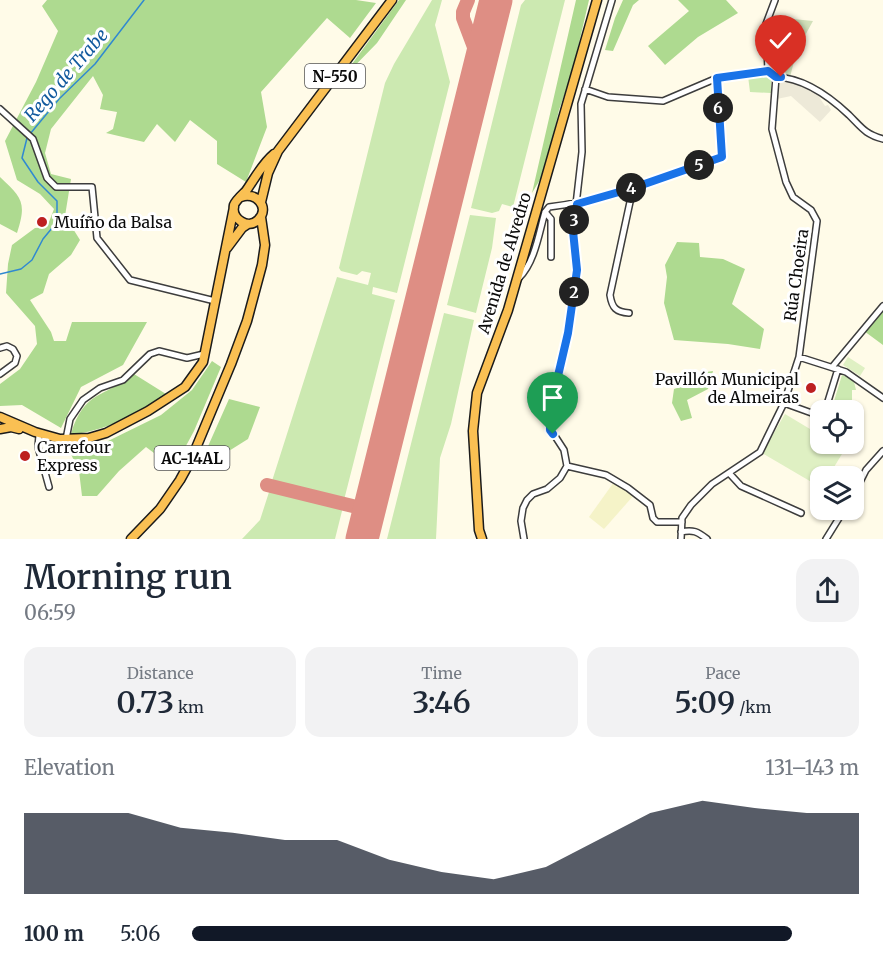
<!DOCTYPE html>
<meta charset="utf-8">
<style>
:root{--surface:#fff;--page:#f2f2f3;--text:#1f2937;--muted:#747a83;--accent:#111827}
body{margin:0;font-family:Merriweather,serif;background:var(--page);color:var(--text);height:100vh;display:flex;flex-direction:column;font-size:22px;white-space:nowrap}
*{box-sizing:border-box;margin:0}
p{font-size:20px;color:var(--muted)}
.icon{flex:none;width:33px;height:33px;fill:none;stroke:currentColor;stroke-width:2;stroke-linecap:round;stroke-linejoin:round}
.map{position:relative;height:539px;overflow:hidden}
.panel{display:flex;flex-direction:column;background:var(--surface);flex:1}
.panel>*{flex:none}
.tools{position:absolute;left:810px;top:400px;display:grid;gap:12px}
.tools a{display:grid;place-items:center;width:54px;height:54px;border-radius:12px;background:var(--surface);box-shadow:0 2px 4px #0004;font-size:30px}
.pin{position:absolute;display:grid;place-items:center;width:51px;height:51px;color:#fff;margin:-62px -26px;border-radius:50% 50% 50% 0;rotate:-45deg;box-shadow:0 0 6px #0007}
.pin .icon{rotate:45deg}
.km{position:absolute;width:30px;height:30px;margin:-15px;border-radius:50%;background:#222;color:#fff;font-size:16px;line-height:30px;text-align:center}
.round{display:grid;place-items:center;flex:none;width:63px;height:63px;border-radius:18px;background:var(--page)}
.overview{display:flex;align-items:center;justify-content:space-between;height:102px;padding:0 24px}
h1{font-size:33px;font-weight:600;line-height:45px}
.figures{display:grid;grid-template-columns:repeat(3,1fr);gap:9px;height:102px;padding:6px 24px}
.figures div{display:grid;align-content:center;border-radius:15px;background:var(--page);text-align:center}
.figures b{font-size:30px;font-weight:600}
.figures small{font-size:16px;font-weight:400}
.figures p{font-size:16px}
.chart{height:168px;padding:12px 24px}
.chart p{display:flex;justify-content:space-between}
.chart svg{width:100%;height:108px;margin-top:6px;fill:var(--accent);opacity:.7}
ul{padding:0 24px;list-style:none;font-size:20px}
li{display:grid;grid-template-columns:96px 72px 1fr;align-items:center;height:45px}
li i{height:15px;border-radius:8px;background:var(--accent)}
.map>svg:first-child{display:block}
</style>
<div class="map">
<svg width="883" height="539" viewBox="0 0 883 539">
<rect width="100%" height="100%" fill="#fffbe8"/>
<path fill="#f5f3c8" d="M614 482 634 495 604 529 589 517Z"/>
<path fill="#cce9b1" d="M432 0H442L435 25 450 82 397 293 373 287 372 294 395 300 344 500 272 481 337 277 368 285 371 273 362 271 357 275 341 271 339 268 385 83 394 64Z
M525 0H565L513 207 502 204 499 211 492 213 471 208 521 5Z
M761 74 771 77V93L750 92 748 76Z
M470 215 496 218 492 248 476 313 447 305Z
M444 313 474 320 451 424 440 458 436 539H387Z
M842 375 853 378 856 390H852V401L854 402 863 429 854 440V411H831Z
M270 489 343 507 335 539H242L260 520Z"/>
<path fill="#aeda90" d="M47 0H356L376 3 350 38 327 18 261 92 267 127 246 182 217 164V141L190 120 175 142 157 124 144 142 106 133 113 129 117 112 100 109 103 95 93 76 51 129 45 153 51 174 71 179 65 216 80 240 71 255 49 274 43 293 30 300 51 332 54 341H66L72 322H147L123 365 81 387 61 428 22 405 0 406V384L20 369 37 344 35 326 6 293 8 264 12 245 35 228 47 227 54 209 40 194 17 180 5 141 36 82 58 31 42 6Z
M399 0H406L377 43 338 83Z
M576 0H589L572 73 559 110 551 145 541 178 532 193Z
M623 0H639L633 5 613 51 605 50 615 18Z
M678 0H726L738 13 698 37 665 65 648 46 689 11Z
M0 177C22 198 27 202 17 233L0 224Z
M677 242 699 243 700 257 723 259 745 269 732 304 764 329 760 349 728 344 674 340 664 303 667 277 665 265Z
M883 311V345L864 331Z
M212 361 221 367 194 431 174 468 146 447 119 471 97 496H82L79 471 69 450 104 443 161 415 192 390Z
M713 371 708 389 687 400 692 418 681 421 672 403 674 389 683 386 687 375Z
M134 374 166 394C141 412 102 433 71 434 84 390 104 398 134 374Z
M229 399 260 407 248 439 197 471Z"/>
<path fill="#d2e0ba" d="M773 17 813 21 797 50 790 77 774 69C767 52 769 35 773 17Z"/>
<path fill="#dff0c3" d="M848 357 865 368 860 376 843 365Z
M785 414 820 435V444H836L845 449 828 477H820V487L762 453Z"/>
<path fill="#ede9d8" d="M782 80 800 84 816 92 825 106 828 105 831 110 820 122 791 96 777 99V84Z"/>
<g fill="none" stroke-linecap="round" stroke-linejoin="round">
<path stroke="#3089d0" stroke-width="1.5" d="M30 134 59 99 95 64 144 0
M0 274 21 269 32 260 43 239 57 222V201L38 182 22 158 27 138"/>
<path stroke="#de8e84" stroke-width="14" d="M468 0 463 12V18L477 55V72
M492 0 495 3
M267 485 369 510"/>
<path stroke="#de8e84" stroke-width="33" d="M362 539 496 0"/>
<defs>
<path id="minor" d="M768 71 766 24 775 0
M776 77C804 78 830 97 849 115 862 128 865 134 883 139
M585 89 608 97 663 101 717 78 768 71
M0 109 33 139 47 178 56 187H92L97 238 130 280 215 301
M545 212 551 219V257
M519 278C535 262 539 233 545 212L549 207C609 200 665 176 722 157L717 78
M629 313C616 312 612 308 610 295L633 188
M0 348 7 346 13 349 17 356 15 363 0 374
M799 357 846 372 883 398
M833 366 883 306
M784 403 820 416
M825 411 838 369
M39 435 38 447 49 487
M66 439 70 419 83 400 100 388 123 380 150 354 159 351 187 358 204 354
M567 466 606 475 628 488 650 505 653 518 657 522H682
M729 473 741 486 801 513
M854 494 866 470 883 451
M681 532C693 529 698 532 707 539
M524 539 521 521 523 508 527 500 533 494 547 489 560 478 567 466 564 450 551 430 550 410 568 334 577 270 573 231 582 152 581 104 612 0
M681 539 682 518 691 505 712 484 760 452 784 403 799 357 817 221 811 210 793 197 786 182 772 129 776 77 768 71
M826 539 844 510"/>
<path id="trunk" d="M241 197C255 191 271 207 258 220 248 230 231 219 234 205 236 200 242 195 246 191 255 178 262 164 274 154
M261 202 268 173 278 151 392 0
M227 248 242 228 248 224
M0 417 35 432 60 439 89 438 106 433 148 411 185 387 203 362 234 207
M0 429 11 427 19 429
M131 539 160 509 180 480 191 460 231 364 247 321 262 265 265 245 261 217
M482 539 479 530 473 431 477 393 508 310 597 0"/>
</defs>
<use href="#minor" stroke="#3d3d3d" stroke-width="8"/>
<use href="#trunk" stroke="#1b1b1b" stroke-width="11"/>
<use href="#minor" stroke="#fff" stroke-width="5"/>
<use href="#trunk" stroke="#fac053" stroke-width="8"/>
</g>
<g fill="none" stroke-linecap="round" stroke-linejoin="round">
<defs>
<path id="route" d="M553 434 550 430V410L568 333 577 270 573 231 577 204 633 188 722 157 717 78 768 71 776 77H781"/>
</defs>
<use href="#route" stroke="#fff" stroke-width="12"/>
<use href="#route" stroke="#1a73e8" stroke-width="8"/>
</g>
<g fill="#bd2020" stroke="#fff" stroke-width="2">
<circle cx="42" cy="222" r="6"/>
<circle cx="811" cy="388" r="6"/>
<circle cx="25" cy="456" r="6"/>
</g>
<g text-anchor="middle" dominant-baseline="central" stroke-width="6" stroke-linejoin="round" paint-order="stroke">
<g fill="#fff" stroke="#545454" stroke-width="1.5">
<rect x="305" y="64" width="60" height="24" rx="4.5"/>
<rect x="154.5" y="446" width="75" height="24" rx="4.5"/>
</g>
<g font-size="15" font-weight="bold" fill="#0a0a0a">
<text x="335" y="76">N-550</text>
<text x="192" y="458">AC-14AL</text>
</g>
<g font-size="16" fill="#0a0a0a" stroke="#fff" text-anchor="start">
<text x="54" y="222">Muíño da Balsa</text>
<text x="799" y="379" text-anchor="end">Pavillón Municipal<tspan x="799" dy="18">de Almeiras</tspan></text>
<text x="37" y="447">Carrefour<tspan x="37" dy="18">Express</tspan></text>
</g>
<g font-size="16" fill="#0a0a0a" stroke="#fff">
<text transform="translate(504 263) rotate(-73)">Avenida de Alvedro</text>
<text transform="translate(796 275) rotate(-82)">Rúa Choeira</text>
</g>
<g font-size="18" font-style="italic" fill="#125a9e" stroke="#fff">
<text transform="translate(66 75) rotate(-49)">Rego de Trabe</text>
</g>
</g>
</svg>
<div class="tools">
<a><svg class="icon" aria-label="locate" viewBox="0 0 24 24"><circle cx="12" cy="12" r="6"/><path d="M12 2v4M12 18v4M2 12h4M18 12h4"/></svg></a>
<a><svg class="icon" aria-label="layers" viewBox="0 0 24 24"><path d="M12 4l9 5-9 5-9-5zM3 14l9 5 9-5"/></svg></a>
</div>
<div class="pin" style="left:553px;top:434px;background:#1e9e55"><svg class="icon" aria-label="arrive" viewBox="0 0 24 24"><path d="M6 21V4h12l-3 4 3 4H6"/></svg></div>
<div class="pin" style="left:781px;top:77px;background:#d93025"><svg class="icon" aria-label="check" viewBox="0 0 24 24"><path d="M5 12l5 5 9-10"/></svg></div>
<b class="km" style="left:574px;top:292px">2</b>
<b class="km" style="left:574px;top:220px">3</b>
<b class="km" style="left:631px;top:188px">4</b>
<b class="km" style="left:699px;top:165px">5</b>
<b class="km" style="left:718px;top:108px">6</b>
</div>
<section class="panel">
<div class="overview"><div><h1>Morning run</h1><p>06:59</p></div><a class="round"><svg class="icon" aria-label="share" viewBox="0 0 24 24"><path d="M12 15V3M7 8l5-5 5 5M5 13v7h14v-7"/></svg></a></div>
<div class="figures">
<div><p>Distance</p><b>0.73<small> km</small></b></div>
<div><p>Time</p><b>3:46</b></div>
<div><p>Pace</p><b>5:09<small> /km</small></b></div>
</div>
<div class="chart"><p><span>Elevation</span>131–143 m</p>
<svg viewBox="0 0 160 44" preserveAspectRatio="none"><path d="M0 44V11L10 11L20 11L30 17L40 19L50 22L60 22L70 30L80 35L90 38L100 33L110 22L120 11L130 6L140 9L150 11L160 11V44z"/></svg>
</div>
<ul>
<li><b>100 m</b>5:06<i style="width:90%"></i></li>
</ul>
</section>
